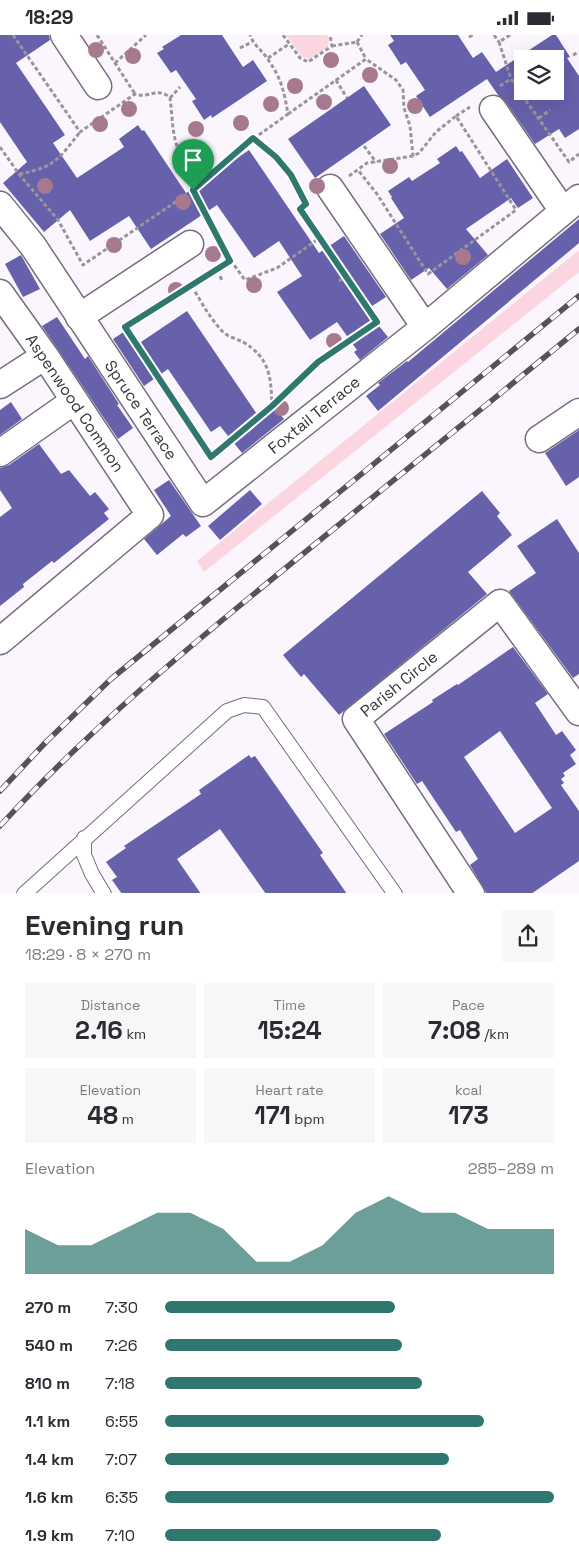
<!DOCTYPE html>
<meta charset="utf-8">
<style>
:root{--surface:#fff;--page:#f7f7f7;--text:#2b2b33;--muted:#7c7c81;--accent:#2f776f}
body{margin:0;font-family:"Space Grotesk",sans-serif;background:var(--page);color:var(--text);height:100vh;display:flex;flex-direction:column;font-size:19px;white-space:nowrap}
*{box-sizing:border-box;margin:0}
p{font-size:16px;color:var(--muted)}
.icon{flex:none;width:28px;height:28px;fill:none;stroke:currentColor;stroke-width:2;stroke-linecap:round;stroke-linejoin:round}
.map{position:relative;height:858px;overflow:hidden}
.panel{display:flex;flex-direction:column;background:var(--surface);flex:1}
.panel>*{flex:none}
.tools{position:absolute;left:514px;top:15px;display:grid;gap:10px}
.tools a{display:grid;place-items:center;width:50px;height:50px;border-radius:0px;background:var(--surface);box-shadow:0 5px 20px #0002;font-size:25px}
.pin{position:absolute;display:grid;place-items:center;width:42px;height:42px;color:#fff;margin:-51px -21px;border-radius:50% 50% 50% 0;rotate:-45deg;box-shadow:0 0 5px #0007}
.pin .icon{rotate:45deg}
.round{display:grid;place-items:center;flex:none;width:52px;height:52px;border-radius:0px;background:var(--page)}
.headline{display:flex;align-items:center;justify-content:space-between;height:85px;padding:0 25px}
h1{font-size:28px;font-weight:700;line-height:38px}
.stats{display:grid;grid-template-columns:repeat(3,1fr);gap:8px;height:85px;padding:5px 25px}
.stats div{display:grid;align-content:center;border-radius:0px;background:var(--page);text-align:center}
.stats b{font-size:25px;font-weight:700}
.stats small{font-size:14px;font-weight:400}
.stats p{font-size:14px}
.chart{height:140px;padding:10px 25px}
.chart p{display:flex;justify-content:space-between}
.chart svg{width:100%;height:90px;margin-top:5px;fill:var(--accent);opacity:.7}
ul{padding:0 25px;list-style:none;font-size:16px}
li{display:grid;grid-template-columns:80px 60px 1fr;align-items:center;height:38px}
li i{height:12px;border-radius:6px;background:var(--accent)}
.status{display:flex;justify-content:space-between;align-items:center;height:35px;padding:0 25px;background:var(--surface);direction:ltr}
.status svg{height:14px;fill:currentColor}
.map>svg:first-child{display:block}
</style>
<div class="status"><b>18:29</b><svg viewBox="0 0 49 12"><path d="M0 12V9h3v3zM5 12V6h3v6zM10 12V3h3v9zM15 12V0h3v12zM26 1h20v11H26zM47 4h2v5h-2z"/></svg></div>
<div class="map">
<svg width="579" height="859" viewBox="0 0 579 859">
<rect width="100%" height="100%" fill="#fbf6fe"/>
<path fill="#fbd6e0" d="M286 0H327L329 3 328 12 310 24 302 22Z
M579 215V237L204 537 197 526Z"/>
<path fill="#6761ac" fill-rule="evenodd" d="M0 0H49L50 5 16 28 65 100 53 108 77 143 124 112 119 104 138 90 142 96 144 95 186 158 249 115 319 218 344 201 386 262 366 275 388 302 360 325 354 317 357 315 337 287 310 305 277 257 302 241 279 206 254 223 217 170 151 214 129 181 90 206 70 175 44 197 3 148 27 127 0 87Z
M181 0H222L243 32 253 25 267 46 212 83 211 80 204 85 192 66 196 64 176 35 171 38 157 18 164 14 162 12Z
M390 0H458L473 23 482 17 496 37 552 0H556L570 22 567 23 579 41V94L565 103 559 94 535 109 505 66 498 60 487 44 430 82 416 61 425 55 406 27 401 30 388 10 394 6ZM522 24H555V56H522Z
M364 51 391 90 315 143 288 104Z
M456 111 460 117 462 116 480 143 507 124 533 163 518 173 511 163 466 194 488 220 447 254 429 233 411 245 380 199 404 183 391 163 392 162 388 156 409 142 412 146 440 128 437 124Z
M579 184V208L378 376 366 361 380 350 378 348 407 326 408 327Z
M21 220 40 254 23 262 5 229Z
M187 276 261 385 275 373 284 384 242 418 220 391 211 397 168 334 144 351 113 304 125 296 135 311Z
M57 282 85 324 88 321 119 369 117 370 133 393 118 404 42 291Z
M11 367 22 384 0 400V375Z
M579 395V442L566 451 545 418Z
M39 409 61 439 69 435 90 461 95 457 109 474 104 478 109 484 54 528 52 526 23 549 24 552 0 571V482L12 473 0 455V433L9 430Z
M169 445 201 491 186 502 183 499 157 520 144 504 171 481 154 455Z
M250 455 262 469 220 505 208 491Z
M482 456 500 478 497 481 512 500 468 537 487 559 339 680 304 639 301 642 283 620Z
M557 484 579 518V639L573 643 509 556 536 538 517 511Z
M513 612 548 659 535 668 556 700 562 696 576 715 570 720 576 729 563 738 565 741 561 744 564 748 561 750 579 776V826L531 859H487L470 830 478 824 460 795 456 797 422 746 417 749 384 699 433 667 432 665 457 649 458 650ZM500 696 552 773 515 798 464 722Z
M249 720 251 723 255 721 323 818 320 820 347 859H266L220 794 177 824 201 859H122L112 845 117 842 106 827 126 813 124 811 201 759 199 755Z"/>
<g fill="none" stroke-linecap="round" stroke-linejoin="round">
<defs>
<path id="service" d="M84 803V820L92 839 104 859
M24 859 227 676 244 670 263 672 395 859"/>
<path id="minor" d="M64 0 98 51
M493 74 563 176
M330 153 425 292
M0 170 33 211 203 468 425 292 579 163
M0 258 45 321 150 480 0 606
M79 282 190 209
M0 350 45 321
M539 404 579 377
M0 418 74 366
M471 859 356 684 500 568 579 677"/>
</defs>
<use href="#service" stroke="#766c7d" stroke-width="16"/>
<use href="#minor" stroke="#766c7d" stroke-width="29"/>
<path stroke="#99959c" stroke-width="3" stroke-dasharray="4 2.5" stroke-linecap="butt" d="M13 0 80 97 135 59C149 64 158 51 170 63 172 77 172 94 176 108 189 154 216 207 245 245L277 233 321 202
M97 0 135 59
M283 0 300 23 308 27 332 11 330 0
M494 0 499 7
M510 0 499 7 511 44 569 127 579 119
M469 2 473 0
M357 7 366 24
M357 7 362 0
M332 11 357 7
M240 13 252 7
M573 20 579 17
M268 23 289 9
M115 28 146 0
M336 45 347 63
M500 51 511 44
M523 60 528 56
M170 63 180 52
M288 79 366 24 396 45 403 55 404 73 410 91 413 121
M456 81 470 72
M539 83 550 75
M253 103 276 122 291 140 306 169
M364 111 376 127
M0 112 19 139 58 185 83 230 193 155 238 115 288 79C284 57 282 45 269 26 263 16 254 11 250 0
M19 139C55 132 58 125 80 97
M349 141 367 128 413 121 419 118 436 97 456 81 516 175 428 239 377 159 358 135
M230 226 125 292 211 422 272 371 318 327 377 287 300 174 310 166
M218 235 222 246
M339 246 347 241
M192 251C201 267 210 283 222 296 228 302 237 304 243 307 270 323 271 342 272 371"/>
<use href="#service" stroke="#fff" stroke-width="14"/>
<use href="#minor" stroke="#fff" stroke-width="26"/>
<defs>
<path id="rail" d="M0 756 45 708 111 644 579 261
M0 791C89 694 191 610 293 527 389 449 484 372 579 294"/>
</defs>
<use href="#rail" stroke="#565259" stroke-width="5.5"/>
<use href="#rail" stroke="#fff" stroke-width="4" stroke-dasharray="11" stroke-linecap="butt"/>
</g>
<g fill="#a7798f">
<circle cx="96" cy="15" r="8"/>
<circle cx="133" cy="21" r="8"/>
<circle cx="331" cy="25" r="8"/>
<circle cx="370" cy="40" r="8"/>
<circle cx="295" cy="51" r="8"/>
<circle cx="324" cy="67" r="8"/>
<circle cx="271" cy="69" r="8"/>
<circle cx="415" cy="71" r="8"/>
<circle cx="129" cy="74" r="8"/>
<circle cx="241" cy="88" r="8"/>
<circle cx="100" cy="89" r="8"/>
<circle cx="196" cy="94" r="8"/>
<circle cx="390" cy="131" r="8"/>
<circle cx="189" cy="132" r="8"/>
<circle cx="45" cy="151" r="8"/>
<circle cx="317" cy="151" r="8"/>
<circle cx="183" cy="167" r="8"/>
<circle cx="114" cy="210" r="8"/>
<circle cx="213" cy="219" r="8"/>
<circle cx="463" cy="222" r="8"/>
<circle cx="254" cy="250" r="8"/>
<circle cx="176" cy="255" r="8"/>
<circle cx="334" cy="306" r="8"/>
<circle cx="281" cy="373" r="8"/>
</g>
<g fill="none" stroke-linecap="round" stroke-linejoin="round">
<defs>
<path id="route" d="M253 103 276 122 291 140 306 169 300 174 377 287 318 327 272 371 211 422 125 292 230 226 193 155Z"/>
</defs>
<use href="#route" stroke="#fff" stroke-width="10"/>
<use href="#route" stroke="#2f776f" stroke-width="6"/>
</g>
<g text-anchor="middle" dominant-baseline="central" stroke-width="5" stroke-linejoin="round" paint-order="stroke">
<g font-size="16" fill="#37333a" stroke="#fff">
<text transform="translate(75 368) rotate(56)">Aspenwood Common</text>
<text transform="translate(141 375) rotate(56)">Spruce Terrace</text>
<text transform="translate(314 380) rotate(-39)">Foxtail Terrace</text>
<text transform="translate(399 649) rotate(-39)">Parish Circle</text>
</g>
</g>
</svg>
<div class="tools">
<a><svg class="icon" aria-label="layers" viewBox="0 0 24 24"><path d="M12 4l9 5-9 5-9-5zM3 14l9 5 9-5"/></svg></a>
</div>
<div class="pin" style="left:193px;top:155px;background:#1e9e55"><svg class="icon" aria-label="arrive" viewBox="0 0 24 24"><path d="M6 21V4h12l-3 4 3 4H6"/></svg></div>
</div>
<section class="panel">
<div class="headline"><div><h1>Evening run</h1><p>18:29 · 8 × 270 m</p></div><a class="round"><svg class="icon" aria-label="share" viewBox="0 0 24 24"><path d="M12 15V3M7 8l5-5 5 5M5 13v7h14v-7"/></svg></a></div>
<div class="stats">
<div><p>Distance</p><b>2.16<small> km</small></b></div>
<div><p>Time</p><b>15:24</b></div>
<div><p>Pace</p><b>7:08<small> /km</small></b></div>
</div>
<div class="stats">
<div><p>Elevation</p><b>48<small> m</small></b></div>
<div><p>Heart rate</p><b>171<small> bpm</small></b></div>
<div><p>kcal</p><b>173</b></div>
</div>
<div class="chart"><p><span>Elevation</span>285–289 m</p>
<svg viewBox="0 0 160 44" preserveAspectRatio="none"><path d="M0 44V22L10 30L20 30L30 22L40 14L50 14L60 22L70 38L80 38L90 30L100 14L110 6L120 14L130 14L140 22L150 22L160 22V44z"/></svg>
</div>
<ul>
<li><b>270 m</b>7:30<i style="width:59%"></i></li>
<li><b>540 m</b>7:26<i style="width:61%"></i></li>
<li><b>810 m</b>7:18<i style="width:66%"></i></li>
<li><b>1.1 km</b>6:55<i style="width:82%"></i></li>
<li><b>1.4 km</b>7:07<i style="width:73%"></i></li>
<li><b>1.6 km</b>6:35<i style="width:100%"></i></li>
<li><b>1.9 km</b>7:10<i style="width:71%"></i></li>
</ul>
</section>
